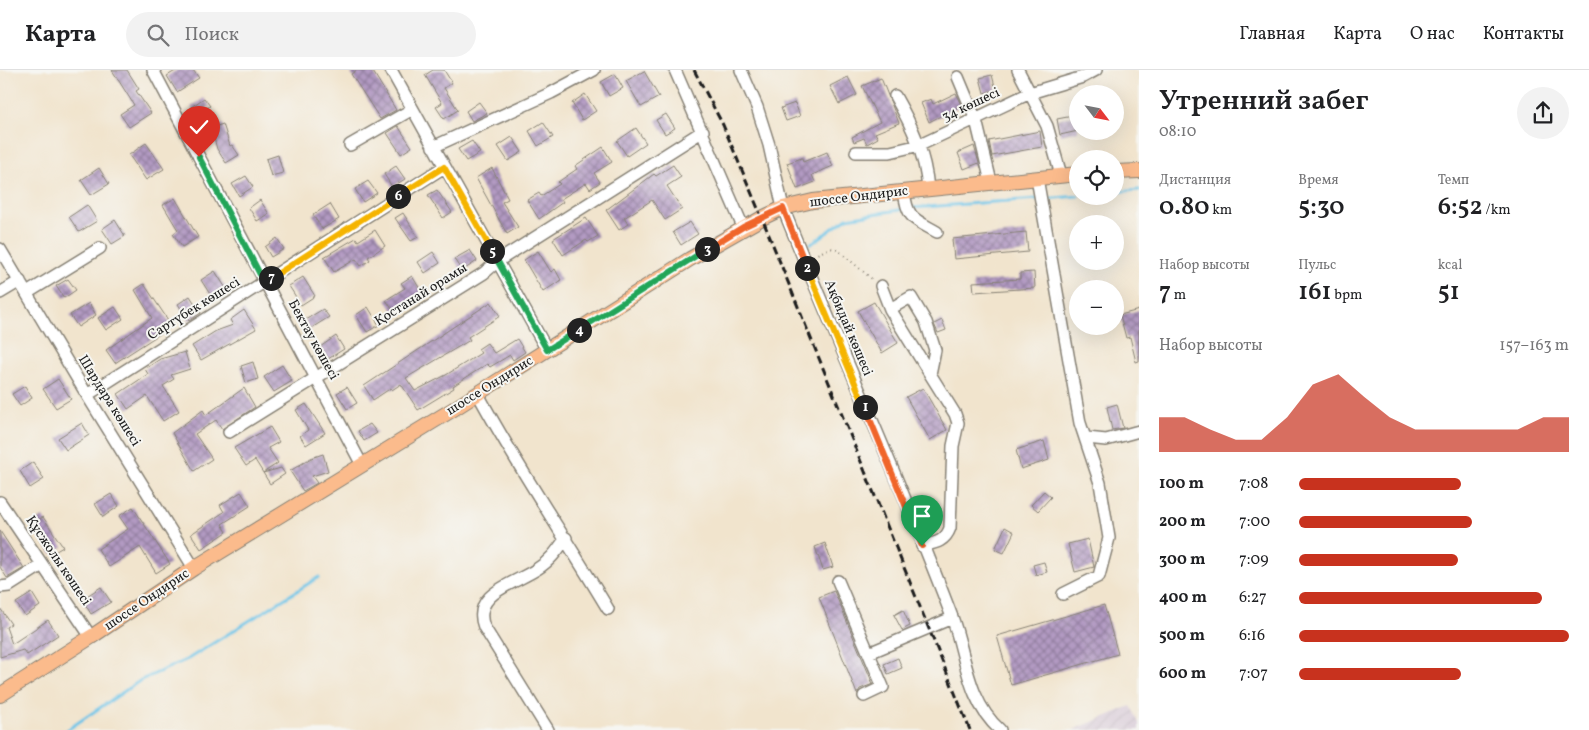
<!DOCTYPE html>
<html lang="ru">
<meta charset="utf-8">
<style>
:root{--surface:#fff;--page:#f2f2f2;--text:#202124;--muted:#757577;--line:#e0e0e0;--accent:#c8321e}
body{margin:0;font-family:Vollkorn,serif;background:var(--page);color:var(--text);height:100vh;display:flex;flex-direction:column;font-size:19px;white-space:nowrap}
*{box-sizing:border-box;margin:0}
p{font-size:16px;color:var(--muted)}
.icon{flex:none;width:28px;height:28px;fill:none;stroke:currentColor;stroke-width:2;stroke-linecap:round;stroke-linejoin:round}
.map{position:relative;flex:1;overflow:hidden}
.sheet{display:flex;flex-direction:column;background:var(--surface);width:450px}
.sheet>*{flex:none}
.needle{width:32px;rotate:122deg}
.fabs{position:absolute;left:1069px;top:15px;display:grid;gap:10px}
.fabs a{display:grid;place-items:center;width:55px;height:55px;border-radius:50%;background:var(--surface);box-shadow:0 5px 20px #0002;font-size:25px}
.pin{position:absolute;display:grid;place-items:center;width:42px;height:42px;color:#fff;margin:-51px -21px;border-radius:50% 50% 50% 0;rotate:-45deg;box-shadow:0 0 5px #0007}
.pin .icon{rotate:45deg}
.km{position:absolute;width:25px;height:25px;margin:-12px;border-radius:50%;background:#222;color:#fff;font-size:14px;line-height:25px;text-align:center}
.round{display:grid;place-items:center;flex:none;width:52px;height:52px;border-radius:26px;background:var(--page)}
.summary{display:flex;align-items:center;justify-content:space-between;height:85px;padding:0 20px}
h1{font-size:28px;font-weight:600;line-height:38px}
.metrics{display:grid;grid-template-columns:repeat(3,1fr);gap:8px;height:85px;padding:5px 20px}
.metrics div{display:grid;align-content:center}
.metrics b{font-size:25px;font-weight:600}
.metrics small{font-size:14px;font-weight:400}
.metrics p{font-size:14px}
.chart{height:140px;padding:10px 20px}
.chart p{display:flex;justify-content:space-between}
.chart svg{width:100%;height:90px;margin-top:5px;fill:var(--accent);opacity:.7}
ul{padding:0 20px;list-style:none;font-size:16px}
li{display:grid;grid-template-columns:80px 60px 1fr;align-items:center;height:38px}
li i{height:12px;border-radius:6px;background:var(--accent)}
header{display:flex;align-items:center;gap:30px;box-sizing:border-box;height:70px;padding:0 25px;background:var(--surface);border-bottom:1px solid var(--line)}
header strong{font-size:24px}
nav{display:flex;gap:28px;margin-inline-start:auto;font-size:18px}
.search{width:350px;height:45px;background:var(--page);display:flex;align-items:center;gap:12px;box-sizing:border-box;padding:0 18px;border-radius:28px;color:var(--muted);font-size:19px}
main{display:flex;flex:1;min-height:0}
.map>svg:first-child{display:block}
</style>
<header>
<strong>Карта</strong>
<div class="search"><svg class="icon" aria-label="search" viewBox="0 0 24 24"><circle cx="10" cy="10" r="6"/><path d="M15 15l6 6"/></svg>Поиск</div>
<nav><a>Главная</a><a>Карта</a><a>О нас</a><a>Контакты</a></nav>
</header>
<main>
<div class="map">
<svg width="1139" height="660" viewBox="0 0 1139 660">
<defs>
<pattern id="industrial-furrows" width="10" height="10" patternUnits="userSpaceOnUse" patternTransform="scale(1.25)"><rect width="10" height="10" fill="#cfbdcf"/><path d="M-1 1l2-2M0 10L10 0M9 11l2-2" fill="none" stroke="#b1a2b1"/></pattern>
<pattern id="building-cross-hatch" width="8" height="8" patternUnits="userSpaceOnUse" patternTransform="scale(1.25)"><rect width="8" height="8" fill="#b29ac2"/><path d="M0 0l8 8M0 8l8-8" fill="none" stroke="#907d9d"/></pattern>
</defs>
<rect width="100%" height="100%" fill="#f6f6f2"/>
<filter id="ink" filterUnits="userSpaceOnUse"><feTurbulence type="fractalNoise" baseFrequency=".02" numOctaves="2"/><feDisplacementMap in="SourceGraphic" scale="10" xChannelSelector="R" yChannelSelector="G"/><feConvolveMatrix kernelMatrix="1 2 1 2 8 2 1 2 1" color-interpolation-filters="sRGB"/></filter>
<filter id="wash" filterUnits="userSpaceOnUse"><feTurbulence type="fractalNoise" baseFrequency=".0096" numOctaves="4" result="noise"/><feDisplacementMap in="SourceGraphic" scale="20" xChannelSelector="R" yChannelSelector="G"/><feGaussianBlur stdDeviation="1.12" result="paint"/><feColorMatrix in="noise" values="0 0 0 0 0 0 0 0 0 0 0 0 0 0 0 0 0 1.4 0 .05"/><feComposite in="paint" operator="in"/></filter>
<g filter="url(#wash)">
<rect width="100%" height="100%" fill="#f1e4cd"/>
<path fill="url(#industrial-furrows)" d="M1131 636 1139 653V660H1073Z"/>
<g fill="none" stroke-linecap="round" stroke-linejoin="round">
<path stroke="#6bc4e8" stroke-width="3" d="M1115 122 1139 120
M1043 129 1078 126
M911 138 1037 129
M811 174 847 148 905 139
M67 660 141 610 188 589 319 507"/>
</g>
<g id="blocks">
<path fill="url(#building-cross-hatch)" d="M112 0H127L139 19 136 21 151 43 129 57 120 44 134 35Z
M177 0H193L199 8 177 22 167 6Z
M357 0H372L396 40 380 49 351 4Z
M433 0H444L452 13 444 18 458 40 444 49 436 37 442 33 425 5Z
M644 1 659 27 641 37 626 11Z
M615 4 623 18 609 26 601 12Z
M992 5 996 20 984 23 980 8Z
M848 7 857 25 839 34 830 16Z
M881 8 899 53 875 63 878 68 867 74 864 68 854 72 852 67 880 52 862 16Z
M956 23 962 35 929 52 921 33 931 29 933 34Z
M585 24 596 41 582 50 572 33Z
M204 28 210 36 196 45 191 37Z
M479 32 487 43 472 51 466 41Z
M795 33 800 46 786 51 781 38Z
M666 44 675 58 665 64 656 50Z
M1078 45V61L1060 65 1057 49Z
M543 52 553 67 538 76 529 61Z
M223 54 230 76 232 75 239 85 226 93 217 79 211 58Z
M398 56 412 77 401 84 387 63Z
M636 58 646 73 627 86 617 71Z
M1040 61 1042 77 992 86 989 71Z
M512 67 522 82 508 91 498 76Z
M472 71 480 83 466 91 458 79Z
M146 73 164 99 146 110 129 85Z
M974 76 979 93 964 99 958 83Z
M603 77 612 92 594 103 600 112 590 119 586 113 561 129 563 132 539 149 527 130 539 123 541 126 560 114 558 112 577 99 575 96Z
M827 82 833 96 812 105 815 112 797 119 787 93 802 88 803 92Z
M278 85 283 103 271 106 266 89Z
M673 95 681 107 667 116 682 139 665 150 652 130 624 148 628 154 619 160 606 140 654 104 656 106Z
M396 96 405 109 392 117 384 104Z
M99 98 109 114 91 125 81 110Z
M492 98 508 129 502 132 518 157 507 164 476 108Z
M246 106 253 117 239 126 232 114Z
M368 111 377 123 363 132 355 119Z
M437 120 452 142 443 148 428 125Z
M175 128 198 167 182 177 173 164 178 160 163 135Z
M260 130 269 144 257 151 249 138Z
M330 134 339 149 322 159 313 145Z
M87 135 97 151 79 162 69 147Z
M403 143 418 167 411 171 395 148Z
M586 148 598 166 588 172 586 170 563 185 553 169Z
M115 150 125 166 112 174 102 159Z
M690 152 698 164 681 175 673 162Z
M375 160 385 176 368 187 370 190 361 196 356 189 334 202 324 187 356 168 358 171Z
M1026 162 1028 182 954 189 952 169Z
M277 168 284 179 271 187 265 177Z
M470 180 477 191 462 201 454 189Z
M538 181 551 202 555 199 561 210 543 222 524 190Z
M433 182 440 193 425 203 418 192Z
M215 201 227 220 213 229 201 210Z
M1034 202 1035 218 974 222 973 212 1020 209V203Z
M412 206 423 224 394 242 386 230 405 218 401 213Z
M303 207 315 226 301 235 289 216Z
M68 209 76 220 64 228 56 216Z
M144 214 172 256 115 293 106 280 152 248 135 220Z
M190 226 201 243 189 251 178 234Z
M491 232 500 246 468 267 470 270 406 308 415 321 446 305 481 283 478 279 487 273 494 283 517 269 525 282 513 290 510 285 490 297 487 294 453 316 454 318 418 340 401 314 392 320 391 318 373 330 364 316Z
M874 232 898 273 882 283 858 241Z
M89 233 96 245 78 257 70 245Z
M115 237 123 249 106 260 98 248Z
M368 237 379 255 367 262 356 245Z
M323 239 329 247 310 259 305 250Z
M244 240 256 259 201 290 192 276 216 261 233 255 230 250Z
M1139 240V291L1136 292 1130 267 1126 268 1120 245Z
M942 250 946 260 938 263 934 254Z
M336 266 344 279 328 289 320 277Z
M185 282 190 299 171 305 174 309 163 316 179 341 163 351 147 326 128 339 118 324 148 304 145 299 160 289Z
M253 292 258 309 246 313 241 296Z
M282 295 292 311 274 322 264 307Z
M58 309 71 329 56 338 43 319Z
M25 316 32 328 20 336 12 324Z
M347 317 357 333 347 339 337 323Z
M244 318 255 337 222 359 216 350 195 364 212 389 194 401 172 363 203 340 206 345Z
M923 318 947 360 930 370 906 327Z
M306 334 325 363 306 375 300 366 308 360 296 340Z
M1117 334 1123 358 1112 360 1107 337Z
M82 353 89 365 66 380 58 368Z
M370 354 377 363 364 371 358 361Z
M270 357 279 372 268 378 278 393 263 403 281 398 285 404 270 414 255 390 246 396 234 378Z
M1044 371 1049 390 1021 399 1016 380Z
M323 384 328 401 312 406 317 413 303 421 290 401 311 388Z
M33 392 44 409 30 418 20 401Z
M1044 421 1051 427 1038 441 1031 435Z
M241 422 250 436 222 454 227 462 201 479 191 464 224 442 220 435Z
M111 424 119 436 103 447 95 434Z
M133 437 170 494 156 503 140 477 109 497 98 479 128 459 119 446Z
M43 447 63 477 51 484 31 454Z
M1005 457 1014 462 1004 483 995 479Z
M0 461 24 498 7 508 0 497Z
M1088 469 1094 497 1075 502 1068 474Z
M825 473 833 497 823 500 815 477Z
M1044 492 1047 502 1036 505 1033 495Z
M101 517 111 532 91 544 82 529Z
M834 521 873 614 860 619 857 624 819 527Z
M32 523 40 536 25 546 16 533Z
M1104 535 1118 584 1011 615 997 566Z
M0 538 11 554 6 557 12 574 48 550 58 565 27 585 23 580 0 587Z
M903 540 910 556 902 560 894 545Z
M898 588 902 598 888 604 884 594Z"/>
</g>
</g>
<g filter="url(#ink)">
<use href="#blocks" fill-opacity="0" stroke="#868074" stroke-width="1"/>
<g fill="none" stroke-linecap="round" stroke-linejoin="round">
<defs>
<path id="minor" d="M153 0 362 395
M391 0 547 280
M675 0 743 157
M741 0 757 37 769 75 783 138C838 275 900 409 952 547 966 585 967 631 1000 660
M1018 0 1047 56 1061 105
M958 7 976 50 991 112
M895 26C912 56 925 83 928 119
M350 75 411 40
M433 77 551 23 594 0
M856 82H890L920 75 1030 23 1083 7 1096 0
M1037 108 1080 353 1100 413 1109 468 1099 506 1063 524
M904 121C907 149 914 149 937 162
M0 179 87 325 194 498
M881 216 890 239 930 304
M0 223 20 211
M27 223 100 178
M890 239 911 227 926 252 935 280 930 304 955 344 958 353 953 376 950 458C945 472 935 473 922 476
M478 324C518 398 565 467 608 539
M87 325 444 97
M229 362 484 203 498 191 703 61
M1087 368 1106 370 1139 361
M0 432 91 567
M838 511 883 617 864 626
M0 517 9 516 42 495
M869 583 952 548
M548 660 484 557C471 523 515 514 537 499 550 491 557 481 566 468"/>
<path id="major" d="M1115 102 1139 101
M0 625 91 567 194 498 452 340 690 189 762 148 783 138 813 131 1078 104"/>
</defs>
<use href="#minor" stroke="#868074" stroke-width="14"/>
<use href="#major" stroke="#868074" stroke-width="16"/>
<path stroke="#868074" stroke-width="2" stroke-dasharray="1 4" stroke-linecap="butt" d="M813 186 830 178 838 180 873 210"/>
<use href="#minor" stroke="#fff" stroke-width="11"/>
<use href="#major" stroke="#fbbb8c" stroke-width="14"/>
<path stroke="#1c1c1c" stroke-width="3" stroke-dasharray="8 4" stroke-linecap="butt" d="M694 0 723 55 762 148 970 660"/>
</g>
</g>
<g fill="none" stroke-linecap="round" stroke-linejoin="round" filter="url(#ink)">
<defs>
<path id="split-1" d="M865 337 922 476"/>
<path id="split-2" d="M807 198 865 337"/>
<path id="split-3" d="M707 179 743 157 783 138 807 198"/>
<path id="split-4" d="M579 260 707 179"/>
<path id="split-5" d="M492 181 547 280 579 260"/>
<path id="split-6" d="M398 126 444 97 492 181"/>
<path id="split-7" d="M271 208 398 126"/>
<path id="split-8" d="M199 87 264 212 271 208"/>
</defs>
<use href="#split-1" stroke="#fff" stroke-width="10"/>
<use href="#split-2" stroke="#fff" stroke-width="10"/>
<use href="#split-3" stroke="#fff" stroke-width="10"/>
<use href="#split-4" stroke="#fff" stroke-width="10"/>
<use href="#split-5" stroke="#fff" stroke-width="10"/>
<use href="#split-6" stroke="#fff" stroke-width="10"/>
<use href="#split-7" stroke="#fff" stroke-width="10"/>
<use href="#split-8" stroke="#fff" stroke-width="10"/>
<use href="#split-1" stroke="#f0652b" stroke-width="6"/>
<use href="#split-2" stroke="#f5b400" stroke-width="6"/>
<use href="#split-3" stroke="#f0652b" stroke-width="6"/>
<use href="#split-4" stroke="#22a559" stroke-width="6"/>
<use href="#split-5" stroke="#22a559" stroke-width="6"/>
<use href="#split-6" stroke="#f5b400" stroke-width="6"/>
<use href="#split-7" stroke="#f5b400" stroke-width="6"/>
<use href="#split-8" stroke="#22a559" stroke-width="6"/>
</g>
<g text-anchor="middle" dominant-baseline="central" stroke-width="4" stroke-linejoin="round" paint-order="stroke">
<g font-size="14" fill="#1c1c1c" stroke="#f6f6f2">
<text transform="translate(971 35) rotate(-25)">34 көшесі</text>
<text transform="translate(859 127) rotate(-7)">шоссе Ондирис</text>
<text transform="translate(421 225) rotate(-32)">Қостанай орамы</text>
<text transform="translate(194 239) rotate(-32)">Сартүбек көшесі</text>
<text transform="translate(848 258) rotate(67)">Ақбидай көшесі</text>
<text transform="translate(313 270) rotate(61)">Бектау көшесі</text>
<text transform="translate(490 316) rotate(-32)">шоссе Ондирис</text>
<text transform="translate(109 331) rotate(58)">Шардара көшесі</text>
<text transform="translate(58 491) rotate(56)">Құсжолы көшесі</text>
<text transform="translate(147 530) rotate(-34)">шоссе Ондирис</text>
</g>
</g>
</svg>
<div class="fabs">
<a><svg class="needle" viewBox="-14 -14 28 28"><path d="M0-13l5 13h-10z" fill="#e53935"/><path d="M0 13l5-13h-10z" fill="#757577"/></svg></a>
<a><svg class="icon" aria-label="locate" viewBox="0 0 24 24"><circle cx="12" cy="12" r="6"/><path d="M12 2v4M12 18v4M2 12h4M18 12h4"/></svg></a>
<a>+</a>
<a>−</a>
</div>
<div class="pin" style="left:922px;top:476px;background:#1e9e55"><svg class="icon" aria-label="arrive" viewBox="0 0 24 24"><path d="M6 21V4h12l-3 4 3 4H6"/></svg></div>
<div class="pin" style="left:199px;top:87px;background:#d93025"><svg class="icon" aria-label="check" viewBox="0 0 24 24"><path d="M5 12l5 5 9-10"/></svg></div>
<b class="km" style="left:865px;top:337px">1</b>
<b class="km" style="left:807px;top:198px">2</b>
<b class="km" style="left:707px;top:179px">3</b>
<b class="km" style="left:579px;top:260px">4</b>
<b class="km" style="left:492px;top:181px">5</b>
<b class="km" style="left:398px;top:126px">6</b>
<b class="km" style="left:271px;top:208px">7</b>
</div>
<section class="sheet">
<div class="summary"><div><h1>Утренний забег</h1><p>08:10</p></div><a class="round"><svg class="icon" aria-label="share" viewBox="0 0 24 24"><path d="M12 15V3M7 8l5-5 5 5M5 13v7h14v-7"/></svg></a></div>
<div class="metrics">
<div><p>Дистанция</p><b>0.80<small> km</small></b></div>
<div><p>Время</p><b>5:30</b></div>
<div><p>Темп</p><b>6:52<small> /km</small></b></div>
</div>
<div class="metrics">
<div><p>Набор высоты</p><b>7<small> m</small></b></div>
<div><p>Пульс</p><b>161<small> bpm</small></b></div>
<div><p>kcal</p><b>51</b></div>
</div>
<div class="chart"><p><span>Набор высоты</span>157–163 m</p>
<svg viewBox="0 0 160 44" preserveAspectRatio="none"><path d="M0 44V27L10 27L20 33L30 38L40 38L50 27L60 11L70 6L80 17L90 27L100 33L110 33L120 33L130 33L140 33L150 27L160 27V44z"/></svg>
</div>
<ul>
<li><b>100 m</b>7:08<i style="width:60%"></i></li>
<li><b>200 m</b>7:00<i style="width:64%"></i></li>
<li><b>300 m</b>7:09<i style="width:59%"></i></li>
<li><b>400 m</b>6:27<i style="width:90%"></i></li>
<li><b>500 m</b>6:16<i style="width:100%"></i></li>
<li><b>600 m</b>7:07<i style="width:60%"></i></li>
</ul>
</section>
</main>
